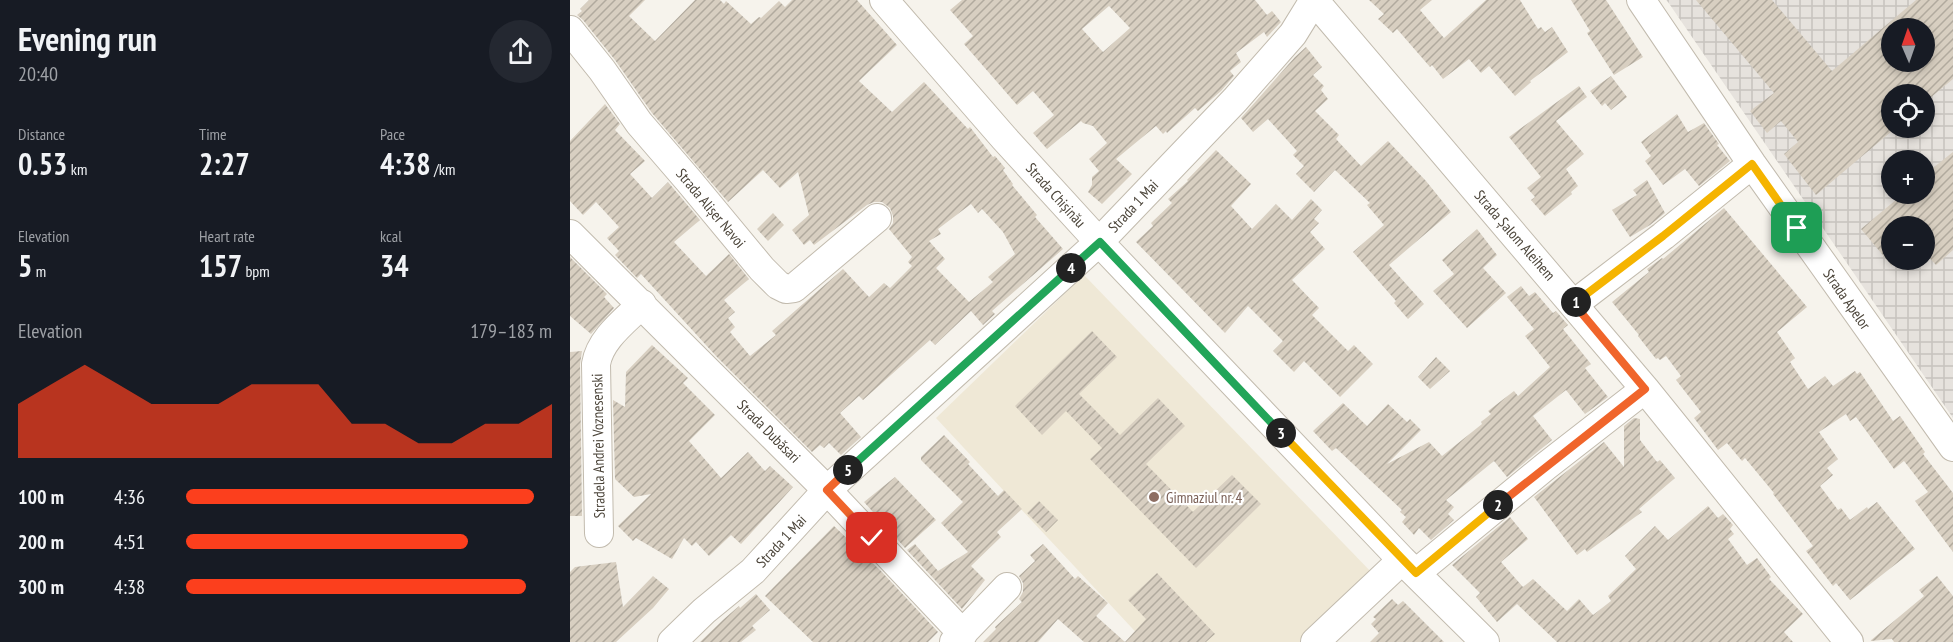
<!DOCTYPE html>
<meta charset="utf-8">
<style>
:root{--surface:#171b24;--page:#242831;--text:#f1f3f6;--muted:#9ea1a6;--accent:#fc3f1d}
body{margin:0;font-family:"PT Sans Narrow",sans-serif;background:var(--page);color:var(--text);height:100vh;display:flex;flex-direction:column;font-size:22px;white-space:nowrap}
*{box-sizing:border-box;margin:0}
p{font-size:20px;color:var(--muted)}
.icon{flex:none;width:33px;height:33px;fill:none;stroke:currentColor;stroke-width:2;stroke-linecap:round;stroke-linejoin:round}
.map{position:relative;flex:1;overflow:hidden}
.side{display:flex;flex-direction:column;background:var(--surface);width:570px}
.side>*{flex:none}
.needle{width:39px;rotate:358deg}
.fabs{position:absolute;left:1311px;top:18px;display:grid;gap:12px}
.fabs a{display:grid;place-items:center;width:54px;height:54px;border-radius:50%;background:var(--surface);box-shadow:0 3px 9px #0003;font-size:30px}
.pin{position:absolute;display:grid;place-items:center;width:51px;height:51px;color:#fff;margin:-26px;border-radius:12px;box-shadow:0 3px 9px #0006}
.km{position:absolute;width:30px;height:30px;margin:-15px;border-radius:50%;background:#222;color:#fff;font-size:16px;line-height:30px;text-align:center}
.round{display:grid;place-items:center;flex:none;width:63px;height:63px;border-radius:32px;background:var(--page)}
.head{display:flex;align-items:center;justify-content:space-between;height:102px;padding:0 18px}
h1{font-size:33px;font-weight:600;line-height:45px}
.stats{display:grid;grid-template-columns:repeat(3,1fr);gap:9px;height:102px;padding:6px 18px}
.stats div{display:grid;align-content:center}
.stats b{font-size:30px;font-weight:600}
.stats small{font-size:16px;font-weight:400}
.stats p{font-size:16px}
.chart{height:168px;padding:12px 18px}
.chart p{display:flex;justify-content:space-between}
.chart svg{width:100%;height:108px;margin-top:6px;fill:var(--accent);opacity:.7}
ul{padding:0 18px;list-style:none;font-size:20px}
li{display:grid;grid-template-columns:96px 72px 1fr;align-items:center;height:45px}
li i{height:15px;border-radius:8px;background:var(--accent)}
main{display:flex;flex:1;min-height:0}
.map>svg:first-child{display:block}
</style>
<main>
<section class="side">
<div class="head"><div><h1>Evening run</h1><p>20:40</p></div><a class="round"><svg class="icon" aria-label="share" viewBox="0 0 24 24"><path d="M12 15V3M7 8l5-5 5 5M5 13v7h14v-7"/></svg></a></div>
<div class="stats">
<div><p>Distance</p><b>0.53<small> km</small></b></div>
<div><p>Time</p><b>2:27</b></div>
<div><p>Pace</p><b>4:38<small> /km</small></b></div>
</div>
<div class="stats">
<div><p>Elevation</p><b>5<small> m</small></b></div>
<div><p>Heart rate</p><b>157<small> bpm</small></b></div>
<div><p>kcal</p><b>34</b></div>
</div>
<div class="chart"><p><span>Elevation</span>179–183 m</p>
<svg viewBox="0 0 160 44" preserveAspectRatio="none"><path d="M0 44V22L10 14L20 6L30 14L40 22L50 22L60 22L70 14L80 14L90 14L100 30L110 30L120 38L130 38L140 30L150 30L160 22V44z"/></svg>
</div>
<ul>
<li><b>100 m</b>4:36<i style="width:95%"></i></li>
<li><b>200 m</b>4:51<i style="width:77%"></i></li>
<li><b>300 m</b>4:38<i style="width:93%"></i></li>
</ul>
</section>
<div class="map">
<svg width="1383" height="642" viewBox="0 0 1383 642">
<defs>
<pattern id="industrial-grid" width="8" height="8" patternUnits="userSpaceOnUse" patternTransform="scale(1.5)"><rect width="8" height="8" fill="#e6e2dd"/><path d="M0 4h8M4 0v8" fill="none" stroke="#c7c3be"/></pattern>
<pattern id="building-hatch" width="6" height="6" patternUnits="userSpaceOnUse" patternTransform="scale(1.5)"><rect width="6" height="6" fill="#d8cfc1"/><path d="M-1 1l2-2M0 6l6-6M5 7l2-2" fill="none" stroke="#b1aa9e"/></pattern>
</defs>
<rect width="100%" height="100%" fill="#f6f3ec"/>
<path fill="url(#industrial-grid)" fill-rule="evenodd" d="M1096 0H1383V418L1098 2ZM1322 28H1354V62H1322ZM1322 94H1354V128H1322ZM1322 160H1354V194H1322ZM1322 226H1354V260H1322Z"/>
<path fill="#efe8d6" d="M514 275 805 576 738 642H575L366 418Z"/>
<path fill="url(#building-hatch)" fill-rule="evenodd" d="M19 0H75L59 16 85 41 125 0H150L154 4 156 1 181 24 189 17 191 18 209 1 215 7 222 0H287L327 45 289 81 322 112 354 82 398 129 400 127 423 157 425 156 435 168 433 170 443 184 442 185 467 215 465 217 493 249 422 311 425 314 413 325 401 311 365 345 360 340 293 400 289 396 270 413 291 437 271 455 259 443 254 448 250 445 242 452 146 356 71 274 67 278 45 255 49 251 37 238 49 227 26 202 13 215 0 201V141L35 104 50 124 45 130 75 161 60 174 82 198 98 182 130 220 104 242 136 276 159 254 179 279 154 300 165 312 158 318 165 327 160 332 180 356 206 335 202 331 273 269 299 297 314 283 320 288 342 266 338 262 342 257 319 229 323 223V216L320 208 312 202H304L297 205 244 245 240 240 234 245 222 230 239 215 228 172 210 188 193 170 158 202 82 113 45 60 13 20 7 15 12 11 10 9ZM401 204 408 213 412 209 433 232 445 254 418 277 423 282 399 302 366 268 375 259 359 241 371 234 368 229Z
M392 0H685L697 15 702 11 711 22 697 37 694 32 666 53 671 62 660 71 664 76 651 91 628 111 625 108 597 133 596 131 593 134 586 126 546 159 562 174 532 204 518 192 522 185V177L529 171 519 159 537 143 523 126 513 123 511 121 477 149 463 133 484 115 463 91 447 105 394 44 403 36 380 10ZM539 6 560 28 533 52 512 29Z
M799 0H862L850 10 874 38 916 0H950L968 29 971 27 975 32 982 27 998 52 960 81 961 82 945 96 919 66 911 73 899 59 873 79 862 65 860 67 827 29 823 33 808 19 814 14Z
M1001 0H1036L1073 57 1044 75 1017 33 1020 31Z
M1126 0H1202L1262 71 1346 0H1383V79L1354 103V94H1322V131L1246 195 1214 154 1228 142 1211 121 1197 133 1180 111 1204 93ZM1322 28H1354V62H1322Z
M736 47 752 67 743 75 754 86 751 90 758 99 745 111 769 135 766 139 791 166 818 141 856 181 881 212 819 265 854 304 838 319 824 303 826 301 783 252 814 225 797 205 800 203 765 170 744 192 726 174 734 166 723 155 727 151 698 119 683 132 671 118 725 57Z
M1041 76 1057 97 1041 110 1035 103 1032 106 1020 91Z
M1009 86 1017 97 986 121 1014 154 996 169 1008 186 1001 192 1002 194 975 216 961 200 965 197 957 188 971 177 939 137Z
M1107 114 1118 132 1134 123 1149 144 1147 145 1160 161 1129 186 1115 169 1093 185 1075 161 1081 156 1071 142Z
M646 150 681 184 661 206 682 229 706 204 722 220 741 199 752 210 744 219 749 223 740 232 755 249 722 280 749 308 742 315 778 351 784 345 803 364 770 397 734 361 724 372 703 351 713 341 678 306 655 333 566 242 583 226 581 223 602 203 598 199 618 181 617 180Z
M1383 152V250L1366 265 1354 252V226H1322V266L1291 229 1333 194H1354V175Z
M1077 180 1095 213 1080 225 1060 237 1042 210 1067 195 1063 190Z
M1154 208 1237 307 1207 332 1225 358 1220 362 1238 389 1255 376 1263 386 1285 371 1287 374 1290 372 1323 421 1330 416 1355 452 1353 454 1383 493V552L1345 501 1358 492 1334 461 1324 469 1286 417 1280 421 1276 414 1249 432 1268 459 1257 468 1263 475 1250 486 1268 510 1271 508 1280 520 1297 507 1298 509 1307 502 1345 549 1280 600 1266 583 1263 586 1236 551 1243 546 1203 494 1204 493 1175 458 1172 461 1157 443 1148 450 1124 418 1131 412 1106 380 1111 376 1096 356 1090 360 1088 358 1086 359 1068 336 1069 335 1042 302 1079 272 1077 269 1092 258 1093 259Z
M203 213 214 225 198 241 187 229Z
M907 229 927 255 913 268 936 293 897 328 863 291 884 274 872 260Z
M0 257 37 294 34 297 44 308 21 334 0 316Z
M951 286 959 296 965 292 983 313 986 311 998 325 993 329 1021 364 1015 368 1038 397 1015 414 996 390 963 416 982 440 937 477 924 461 876 500 884 507 878 514 884 520 861 540 849 528 844 535 832 522 836 517 830 512 832 510 766 448 762 451 743 431 773 403 797 426 818 404 837 422 840 419 851 430 817 464 859 442 872 456 912 424 911 422 921 414 918 411 944 391 948 396 980 367 955 336 964 329 937 297Z
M522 331 547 357 509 394 550 435 588 398 615 426 576 464 623 512 662 475 691 504 626 568 520 459 532 448 496 411 472 435 445 406Z
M82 345 118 378 113 383 145 415 119 441 151 478 178 452 195 471 200 466 223 487 171 544 161 535 139 556 126 542 122 546 114 538 102 559 66 538 63 541 48 526 81 494 64 497 45 479 43 400 55 407 56 372Z
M12 351 10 364 12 516H0V352Z
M866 357 880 371 860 389 848 377Z
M1064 418 1070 419V440L1087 462 1090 460 1105 478 1069 509 1072 512 1017 552 1015 549 1007 555 964 497 1034 442 1054 467V426Z
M374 435 400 462 398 464 428 496 434 490 452 509 427 532 431 537 401 566 415 580 392 609 337 550 345 544 368 571 398 552 371 523 393 502 351 460V457Z
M325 477 366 520 335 548 294 502Z
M469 501 488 520 476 532 457 513Z
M1138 506 1148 518 1153 514 1163 525 1160 529 1164 534 1158 539 1177 565 1187 558 1201 577 1199 579 1233 614 1214 632 1223 642H987L947 604 927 622 906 597 910 593 882 565 940 517 958 539 931 562 953 587 963 579 997 611 1009 599 1023 615 1041 601 1038 596 1066 569 1055 556 1085 526 1098 540Z
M264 526 311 571 368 632 358 642H243L195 596Z
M473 544 505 579 508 576 538 603 526 616 555 642 576 619 558 600 587 573 645 634 636 642H514L488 619 468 642H413L426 629 425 627 452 602 449 599 453 592V583L449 576 465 561 460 555Z
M46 562 53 607 83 576 99 589 83 608 46 642H0V572L5 567Z
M1367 576 1383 596V642H1324L1322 639 1300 641 1354 596 1349 590Z
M186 594 200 610 182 626 186 630 171 642H130L154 619 169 606 170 608Z
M822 599 828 605 833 601 874 642H800L809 633 801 624 806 619 803 617Z"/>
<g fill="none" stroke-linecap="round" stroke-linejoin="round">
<defs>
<path id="minor" d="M314 0 434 138 529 242 832 560 915 642
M744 0 1075 389 1279 642
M1071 0 1182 164 1383 447
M0 30 32 70 69 123 119 181 192 269 208 285 216 289 224 288 307 218
M0 234 257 490 393 634
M1004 304 1093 236 1182 164
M29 533 26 364C30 339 55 321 72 304
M846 573 976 466 1075 389
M102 642 134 611 183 571 257 490 529 242 665 100 723 34 744 0
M384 642 437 587
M745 642 832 560"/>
</defs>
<use href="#minor" stroke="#c2bbae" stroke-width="30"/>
<use href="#minor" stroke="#fff" stroke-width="28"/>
</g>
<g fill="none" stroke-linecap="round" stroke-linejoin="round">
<defs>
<path id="split-1" d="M1006 302 1093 236 1182 164 1227 228"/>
<path id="split-2" d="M928 505 1075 389 1004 304 1006 302"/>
<path id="split-3" d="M711 433 846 573 928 505"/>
<path id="split-4" d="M501 268 530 242 711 433"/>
<path id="split-5" d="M278 470 501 268"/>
<path id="split-6" d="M278 470 257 490 302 538"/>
</defs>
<use href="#split-1" stroke="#fff" stroke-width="12"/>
<use href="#split-2" stroke="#fff" stroke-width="12"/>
<use href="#split-3" stroke="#fff" stroke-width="12"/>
<use href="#split-4" stroke="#fff" stroke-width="12"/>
<use href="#split-5" stroke="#fff" stroke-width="12"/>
<use href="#split-6" stroke="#fff" stroke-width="12"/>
<use href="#split-1" stroke="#f5b400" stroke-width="8"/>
<use href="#split-2" stroke="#f0652b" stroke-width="8"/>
<use href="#split-3" stroke="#f5b400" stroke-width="8"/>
<use href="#split-4" stroke="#22a559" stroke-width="8"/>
<use href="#split-5" stroke="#22a559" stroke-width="8"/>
<use href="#split-6" stroke="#f0652b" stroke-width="8"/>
</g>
<circle fill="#8d6e63" stroke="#fff" stroke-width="2" cx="584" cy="497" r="6"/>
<g text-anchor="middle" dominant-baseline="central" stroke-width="4.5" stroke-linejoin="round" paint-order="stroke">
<g font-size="15" fill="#4b4439" stroke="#fff">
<text transform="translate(486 195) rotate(48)">Strada Chișinău</text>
<text transform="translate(563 206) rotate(-47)">Strada 1 Mai</text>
<text transform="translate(141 208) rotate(50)">Strada Alișer Navoi</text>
<text transform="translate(945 235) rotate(49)">Strada Șalom Aleihem</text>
<text transform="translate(1277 299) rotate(55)">Strada Apelor</text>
<text transform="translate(199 431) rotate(45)">Strada Dubăsari</text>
<text transform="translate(28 446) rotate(-91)">Stradela Andrei Voznesenski</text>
<text transform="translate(211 541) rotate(-47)">Strada 1 Mai</text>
</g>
<g font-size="15" fill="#785e54" stroke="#fff" text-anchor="start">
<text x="596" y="497">Gimnaziul nr. 4</text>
</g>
</g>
</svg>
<div class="fabs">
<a><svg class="needle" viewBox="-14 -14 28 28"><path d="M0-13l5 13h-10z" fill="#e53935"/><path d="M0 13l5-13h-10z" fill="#9ea1a6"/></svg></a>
<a><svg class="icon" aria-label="locate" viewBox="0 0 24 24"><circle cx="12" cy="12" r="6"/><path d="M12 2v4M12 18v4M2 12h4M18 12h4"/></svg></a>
<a>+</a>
<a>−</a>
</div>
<div class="pin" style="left:1227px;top:228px;background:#1e9e55"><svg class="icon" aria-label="arrive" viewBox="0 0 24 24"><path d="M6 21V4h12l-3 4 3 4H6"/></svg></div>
<div class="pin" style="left:302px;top:538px;background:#d93025"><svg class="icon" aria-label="check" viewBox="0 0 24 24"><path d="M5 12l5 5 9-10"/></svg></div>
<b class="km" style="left:1006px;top:302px">1</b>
<b class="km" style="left:928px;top:505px">2</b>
<b class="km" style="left:711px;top:433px">3</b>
<b class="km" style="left:501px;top:268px">4</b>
<b class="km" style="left:278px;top:470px">5</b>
</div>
</main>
